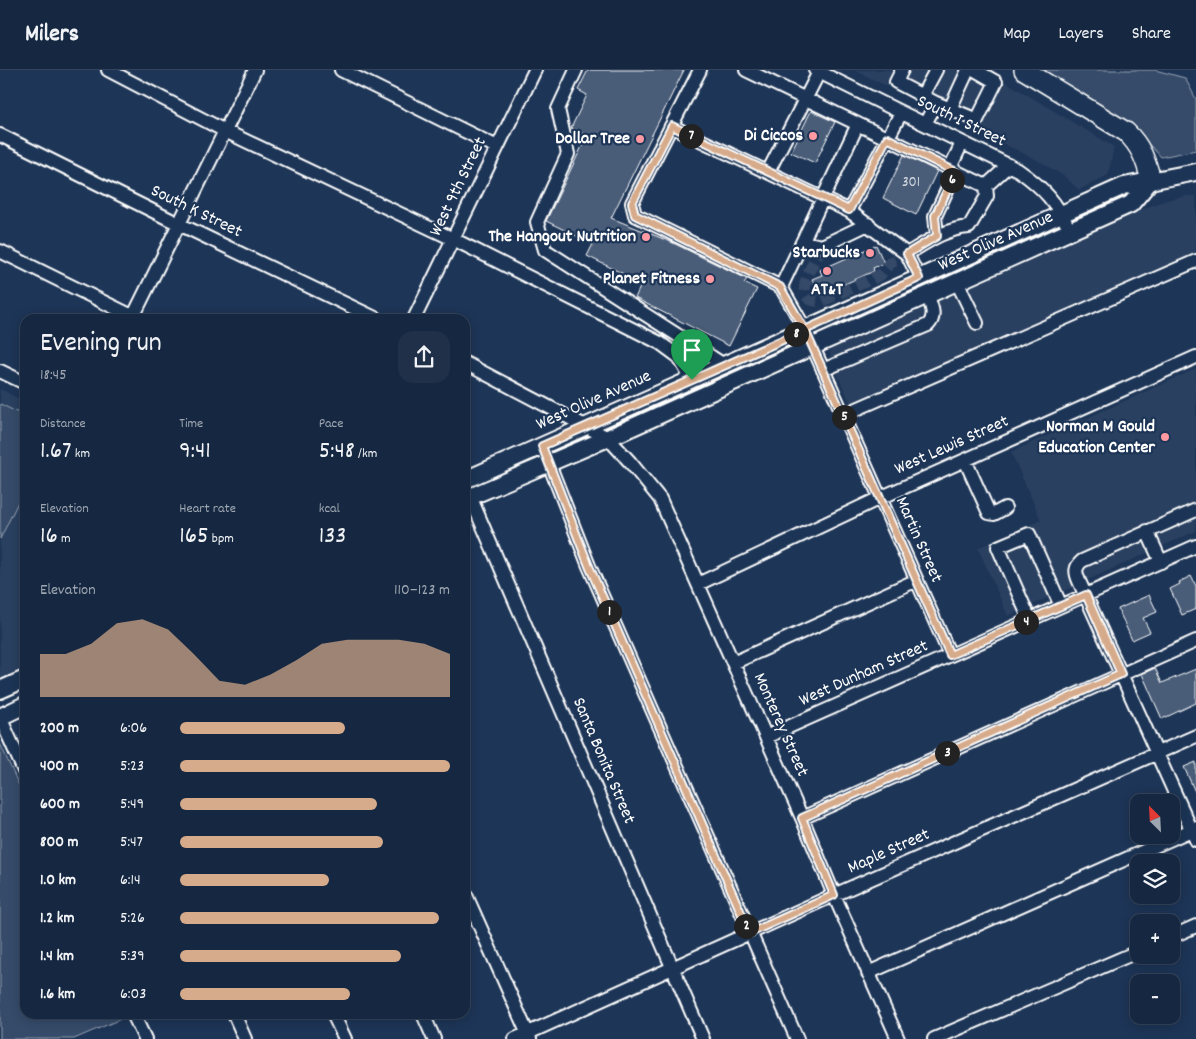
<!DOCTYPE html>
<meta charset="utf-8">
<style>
:root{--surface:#162841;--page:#1f3048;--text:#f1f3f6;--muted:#9ea6b1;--line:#35445a;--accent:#d6ab8b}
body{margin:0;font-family:Dekko,sans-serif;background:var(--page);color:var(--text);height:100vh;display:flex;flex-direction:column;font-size:19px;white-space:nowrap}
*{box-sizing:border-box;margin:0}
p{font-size:16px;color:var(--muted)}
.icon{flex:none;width:28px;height:28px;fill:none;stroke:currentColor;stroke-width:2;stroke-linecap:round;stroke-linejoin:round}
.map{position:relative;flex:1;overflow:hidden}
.panel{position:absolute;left:20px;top:244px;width:450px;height:705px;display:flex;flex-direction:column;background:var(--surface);border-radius:15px;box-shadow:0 2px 12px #0003,0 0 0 1px var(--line)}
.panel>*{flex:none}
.needle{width:32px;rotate:336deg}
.tools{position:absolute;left:1130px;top:724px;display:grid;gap:10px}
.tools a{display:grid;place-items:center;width:50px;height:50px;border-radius:10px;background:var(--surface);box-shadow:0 2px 12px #0003,0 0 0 1px var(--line);font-size:25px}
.pin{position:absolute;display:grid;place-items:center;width:42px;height:42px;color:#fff;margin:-51px -21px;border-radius:50% 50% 50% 0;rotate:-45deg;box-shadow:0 0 5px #0007}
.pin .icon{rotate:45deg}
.km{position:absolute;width:25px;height:25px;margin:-12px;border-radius:50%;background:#222;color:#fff;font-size:14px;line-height:25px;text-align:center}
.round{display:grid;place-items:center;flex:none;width:52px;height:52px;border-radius:15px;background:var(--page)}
.overview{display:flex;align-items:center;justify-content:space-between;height:85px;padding:0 20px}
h1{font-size:28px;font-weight:600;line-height:38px}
.metrics{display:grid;grid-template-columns:repeat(3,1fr);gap:8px;height:85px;padding:5px 20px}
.metrics div{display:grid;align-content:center}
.metrics b{font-size:25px;font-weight:600}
.metrics small{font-size:14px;font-weight:400}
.metrics p{font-size:14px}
.chart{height:140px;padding:10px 20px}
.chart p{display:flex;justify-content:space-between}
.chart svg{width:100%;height:90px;margin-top:5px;fill:var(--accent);opacity:.7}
ul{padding:0 20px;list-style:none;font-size:16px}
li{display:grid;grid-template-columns:80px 60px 1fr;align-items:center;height:38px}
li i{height:12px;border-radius:6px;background:var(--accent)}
header{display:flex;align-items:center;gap:30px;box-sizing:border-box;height:70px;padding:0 25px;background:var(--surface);border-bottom:1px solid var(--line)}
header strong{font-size:24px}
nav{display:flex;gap:28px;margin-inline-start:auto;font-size:18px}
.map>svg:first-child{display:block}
</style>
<header>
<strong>Milers</strong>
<nav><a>Map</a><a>Layers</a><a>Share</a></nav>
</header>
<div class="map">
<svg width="1196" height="969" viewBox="0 0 1196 969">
<rect width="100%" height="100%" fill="#1d3557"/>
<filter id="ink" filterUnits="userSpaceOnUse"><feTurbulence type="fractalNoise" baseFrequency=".02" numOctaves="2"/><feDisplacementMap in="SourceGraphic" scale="10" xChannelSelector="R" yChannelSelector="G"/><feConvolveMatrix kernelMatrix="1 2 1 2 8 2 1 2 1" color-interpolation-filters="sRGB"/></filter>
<g filter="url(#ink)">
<path fill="#2a4161" d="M854 0H986L1114 77 1108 105 1079 120 1065 107 1041 92Z
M1187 126H1196V187L852 336 831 291 830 281 837 275 1150 136 1167 130Z
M1196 299V461L1008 546 978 478 1041 450 1011 382Z
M0 319 25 332V597L0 608Z"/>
<path fill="#364b69" stroke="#9aa5b4" d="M1037 0H1155L1185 8 1196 29V80L1161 87 1143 68Z
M0 334 25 346V418L0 469Z
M0 673 25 729V944H121L123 948 74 969H0Z"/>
<path fill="#4a5d79" stroke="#fff" d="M588 0H684L611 148 671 172 747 209 744 213 757 219 729 276 635 228 642 213 587 186 593 174 546 151 587 66 571 58 587 25 578 20Z
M811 41 835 52 815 93 791 82Z
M904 85 937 101 916 145 883 128Z
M876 175 884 193 873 198 874 201 820 225 812 209 822 205 820 200Z
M1191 506 1196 516V539L1182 545 1170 519 1180 514 1179 512Z
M1149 525 1157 542 1143 548 1150 562 1132 570 1118 539Z
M1155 598 1162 613 1196 599V633L1162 649 1142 604Z
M1196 692V724L1184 697Z"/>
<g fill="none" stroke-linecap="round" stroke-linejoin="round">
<path stroke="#344968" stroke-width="12" stroke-dasharray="12 6" stroke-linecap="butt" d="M822 176C815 191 787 233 822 231L880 205 891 192 907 184"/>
<defs>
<path id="minor" d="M108 0 225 61 453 169 660 273 679 287 692 310
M341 0 497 77
M576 0 558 39 568 84 537 152 545 180 724 295
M700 0 632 133 635 145 781 217 805 259 950 585
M746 0 986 116
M815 0 1018 100C1044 118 1057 133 1070 161
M902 0 896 12 936 33 977 50 996 12 975 0
M922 26 936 0
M950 39 968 0
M925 54 936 33
M671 56 849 141 907 184 919 208
M0 65 179 154 377 249
M950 98 962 73
M768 102 819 2
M986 116 1009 95
M849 141 901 43
M937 166 935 146 956 101
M802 172 822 176 868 154
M0 181 138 249
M907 184C927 172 945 159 969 157L987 126 986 116
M957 212 977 253
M781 217 858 54
M132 249 255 0
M414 249 535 0
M465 293 608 368 630 392 660 429 802 748 834 825 898 969
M823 300 928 255C937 246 931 235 927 224
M0 301 25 313
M843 345 1196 191
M542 376 589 496 797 969
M965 390 989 443 994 444 1005 438
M470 426 703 969
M1196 440 1082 491C1075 497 1075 502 1079 511L1196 770
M1147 461 1161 492
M698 514 880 428 1196 287
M1030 550 998 477 1029 464 1061 536
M733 593 917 510
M0 647 25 703
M766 667 1196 476
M802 748 1196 571
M465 823 530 969
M1171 867 1196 856
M868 903 1196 758
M133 944 145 969
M234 944 245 969
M333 944 345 969
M423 944 434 969
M515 969 834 825 1196 666
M934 969 1139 881"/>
<path id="major" d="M465 410 805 259 1124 116 1196 102
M465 429 608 368 1131 134 1151 110
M0 620 25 609
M0 647 25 635"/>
<path id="highway" d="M1024 0 1126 62C1141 76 1146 91 1151 110"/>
</defs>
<use href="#minor" stroke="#fff" stroke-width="16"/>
<use href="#major" stroke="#fff" stroke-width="20"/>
<use href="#highway" stroke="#fff" stroke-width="22"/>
<use href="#minor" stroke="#1d3557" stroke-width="12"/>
<use href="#major" stroke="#1d3557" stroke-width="16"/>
<use href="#highway" stroke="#1d3557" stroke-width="19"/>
</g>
</g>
<g fill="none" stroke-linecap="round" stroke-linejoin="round" filter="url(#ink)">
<defs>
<path id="route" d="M692 310 542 376 589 496 750 863 834 825 802 748 1121 604 1086 525 950 585 805 260 919 208 907 184 937 166 935 146 956 102 887 68 849 140 672 56 632 133 635 145 780 217 805 260 692 310"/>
</defs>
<use href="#route" stroke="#fff" stroke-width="10"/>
<use href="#route" stroke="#d6ab8b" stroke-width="6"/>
</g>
<g fill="#ff9aa2" stroke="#1d3557" stroke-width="2">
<circle cx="813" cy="66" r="5"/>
<circle cx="640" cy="69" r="5"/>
<circle cx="646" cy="167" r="5"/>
<circle cx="870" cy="183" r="5"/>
<circle cx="827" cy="201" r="5"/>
<circle cx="710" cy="209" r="5"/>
<circle cx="1165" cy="367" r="5"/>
</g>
<g text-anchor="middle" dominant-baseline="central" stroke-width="4.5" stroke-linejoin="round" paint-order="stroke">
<g font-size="15" fill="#d2d6de">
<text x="911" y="113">301</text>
</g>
<g font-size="18" fill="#fff" stroke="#1d3557">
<text transform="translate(961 52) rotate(26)">South I Street</text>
<text transform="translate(459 117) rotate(-64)">West 9th Street</text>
<text transform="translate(196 142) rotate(26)">South K Street</text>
<text transform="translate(996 172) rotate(-24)">West Olive Avenue</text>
<text transform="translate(594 331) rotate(-24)">West Olive Avenue</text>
<text transform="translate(952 376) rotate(-24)">West Lewis Street</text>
<text transform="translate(918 470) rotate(66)">Martin Street</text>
<text transform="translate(864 604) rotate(-24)">West Dunham Street</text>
<text transform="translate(780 655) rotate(66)">Monterey Street</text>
<text transform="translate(603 691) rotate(67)">Santa Bonita Street</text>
<text transform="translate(889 782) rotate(-24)">Maple Street</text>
</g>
<g font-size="18" font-weight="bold" fill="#fff" stroke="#1d3557" text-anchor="end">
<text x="803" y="66">Di Ciccos</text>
<text x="630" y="69">Dollar Tree</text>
<text x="636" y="167">The Hangout Nutrition</text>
<text x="860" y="183">Starbucks</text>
<text x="700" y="209">Planet Fitness</text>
<text x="827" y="220" text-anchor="middle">AT&amp;T</text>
<text x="1155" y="357">Norman M Gould<tspan x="1155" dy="21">Education Center</tspan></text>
</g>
</g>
</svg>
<div class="tools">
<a><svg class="needle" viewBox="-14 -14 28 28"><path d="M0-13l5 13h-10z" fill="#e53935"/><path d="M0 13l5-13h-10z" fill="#9ea6b1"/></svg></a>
<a><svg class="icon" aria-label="layers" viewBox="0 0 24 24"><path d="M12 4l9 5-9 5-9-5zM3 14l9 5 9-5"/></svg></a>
<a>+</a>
<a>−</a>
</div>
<div class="pin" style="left:692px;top:310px;background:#1e9e55"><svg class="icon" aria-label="arrive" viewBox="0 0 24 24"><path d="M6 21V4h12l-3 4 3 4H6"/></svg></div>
<b class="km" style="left:609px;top:542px">1</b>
<b class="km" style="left:746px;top:856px">2</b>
<b class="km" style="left:947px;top:683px">3</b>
<b class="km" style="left:1026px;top:552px">4</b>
<b class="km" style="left:844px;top:347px">5</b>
<b class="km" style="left:952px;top:110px">6</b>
<b class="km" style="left:691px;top:66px">7</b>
<b class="km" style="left:796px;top:264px">8</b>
<section class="panel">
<div class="overview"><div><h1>Evening run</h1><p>18:45</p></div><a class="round"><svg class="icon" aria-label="share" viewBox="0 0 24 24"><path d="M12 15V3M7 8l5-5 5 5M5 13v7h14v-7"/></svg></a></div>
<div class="metrics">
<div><p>Distance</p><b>1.67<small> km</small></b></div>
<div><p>Time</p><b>9:41</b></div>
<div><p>Pace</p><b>5:48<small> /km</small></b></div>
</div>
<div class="metrics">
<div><p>Elevation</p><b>16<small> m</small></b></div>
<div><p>Heart rate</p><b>165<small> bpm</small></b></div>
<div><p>kcal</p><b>133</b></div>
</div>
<div class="chart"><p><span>Elevation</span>110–123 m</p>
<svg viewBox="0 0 160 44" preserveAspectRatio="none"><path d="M0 44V23L10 23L20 18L30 8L40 6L50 11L60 23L70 36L80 38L90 33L100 26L110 18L120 16L130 16L140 16L150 18L160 23V44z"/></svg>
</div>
<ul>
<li><b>200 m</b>6:06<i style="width:61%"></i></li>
<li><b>400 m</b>5:23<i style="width:100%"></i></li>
<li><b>600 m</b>5:49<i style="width:73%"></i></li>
<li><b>800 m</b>5:47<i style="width:75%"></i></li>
<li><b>1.0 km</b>6:14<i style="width:55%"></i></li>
<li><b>1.2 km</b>5:26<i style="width:96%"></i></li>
<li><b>1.4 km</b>5:39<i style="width:82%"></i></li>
<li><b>1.6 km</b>6:03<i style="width:63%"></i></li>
</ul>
</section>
</div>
